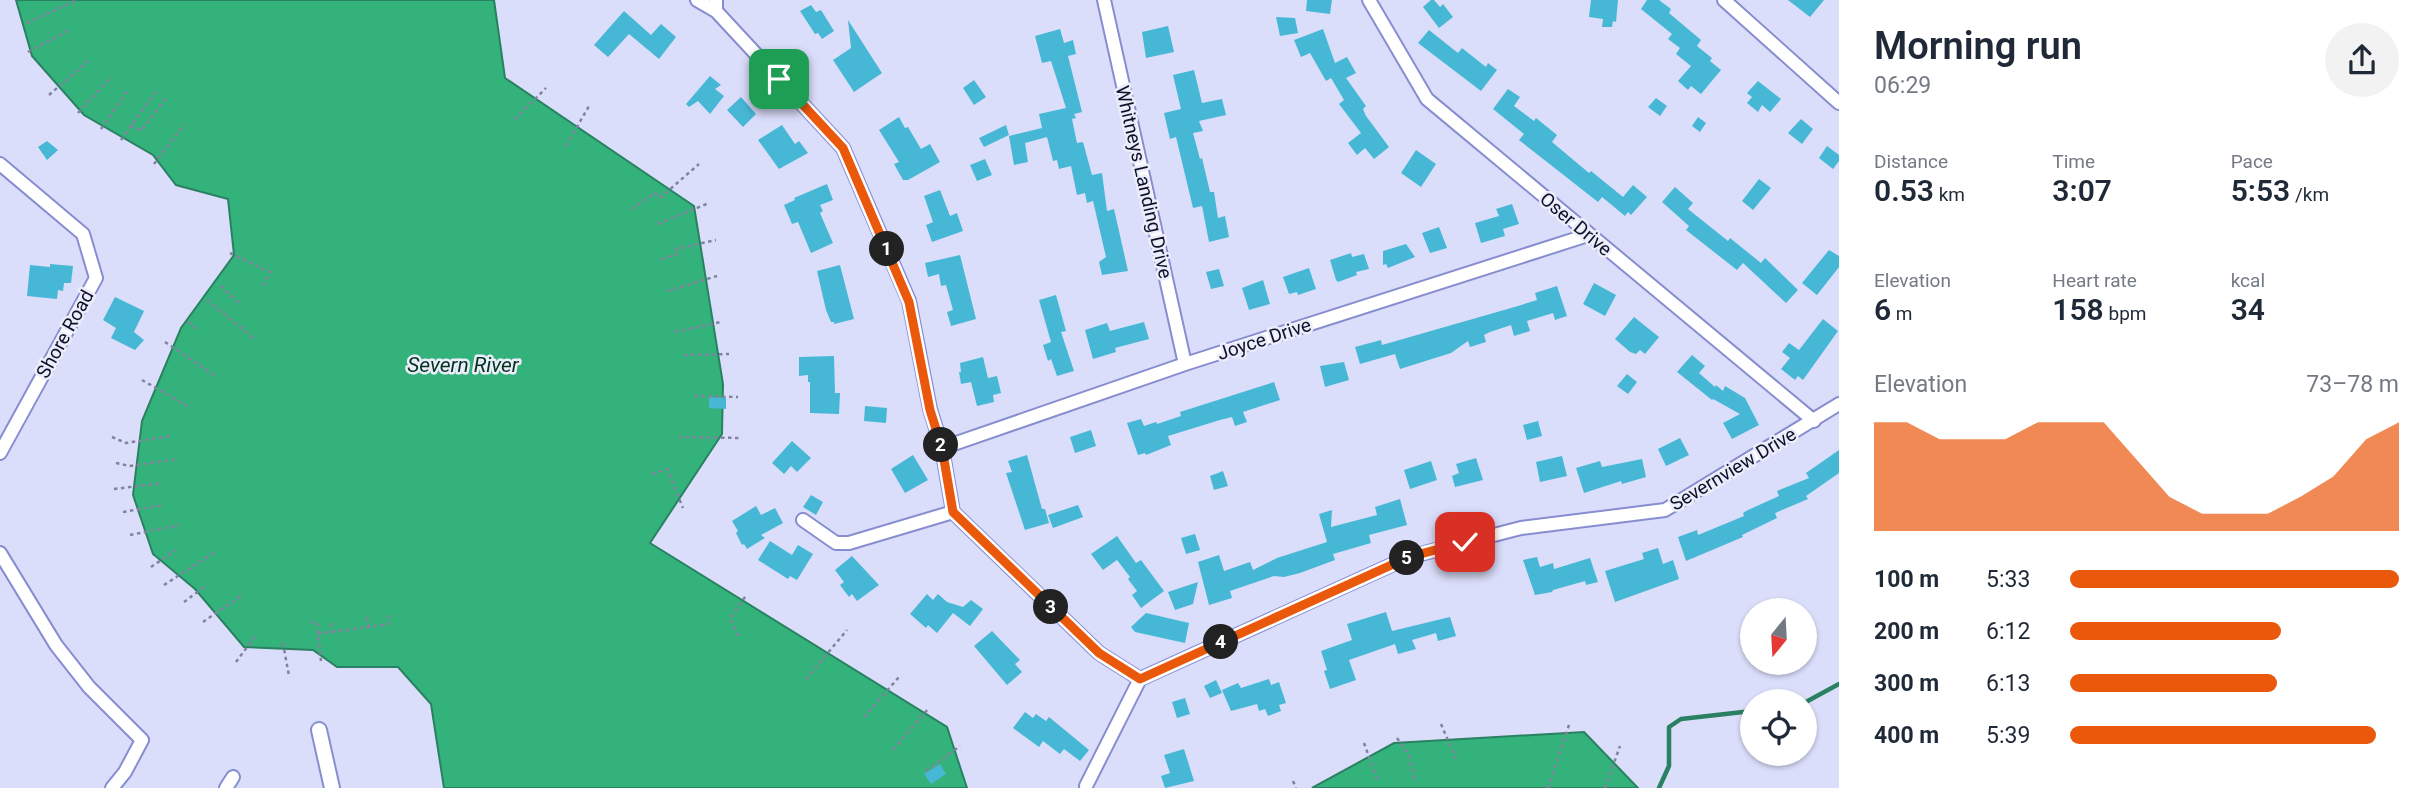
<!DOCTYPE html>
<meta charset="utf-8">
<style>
:root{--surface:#fff;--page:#f2f2f3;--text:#1f2937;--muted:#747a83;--accent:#ea580c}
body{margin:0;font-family:Roboto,sans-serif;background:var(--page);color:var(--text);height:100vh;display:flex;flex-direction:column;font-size:26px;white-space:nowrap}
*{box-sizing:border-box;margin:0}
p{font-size:23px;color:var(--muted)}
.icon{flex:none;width:38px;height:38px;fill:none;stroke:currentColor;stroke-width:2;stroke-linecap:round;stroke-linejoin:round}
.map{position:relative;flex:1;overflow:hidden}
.details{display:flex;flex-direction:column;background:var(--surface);width:595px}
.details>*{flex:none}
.needle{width:46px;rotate:198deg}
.fabs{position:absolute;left:1740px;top:598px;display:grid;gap:14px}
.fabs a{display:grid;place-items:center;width:77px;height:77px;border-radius:50%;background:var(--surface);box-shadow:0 2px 5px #0004;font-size:35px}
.pin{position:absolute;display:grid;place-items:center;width:60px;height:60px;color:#fff;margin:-30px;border-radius:14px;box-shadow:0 4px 10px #0006}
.km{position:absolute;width:35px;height:35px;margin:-18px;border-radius:50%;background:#222;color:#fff;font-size:19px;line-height:35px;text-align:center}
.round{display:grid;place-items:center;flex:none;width:74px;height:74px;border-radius:37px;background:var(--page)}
.overview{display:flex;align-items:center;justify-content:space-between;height:119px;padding:0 35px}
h1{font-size:38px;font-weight:600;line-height:52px}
.figures{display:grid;grid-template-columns:repeat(3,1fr);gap:10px;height:119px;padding:7px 35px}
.figures div{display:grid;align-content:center}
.figures b{font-size:30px;font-weight:600}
.figures small{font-size:19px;font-weight:400}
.figures p{font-size:19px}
.chart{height:196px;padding:14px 35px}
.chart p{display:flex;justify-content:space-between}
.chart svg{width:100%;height:126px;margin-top:7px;fill:var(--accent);opacity:.7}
ul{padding:0 35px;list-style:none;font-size:23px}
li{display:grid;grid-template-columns:112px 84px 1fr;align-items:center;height:52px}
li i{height:18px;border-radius:9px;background:var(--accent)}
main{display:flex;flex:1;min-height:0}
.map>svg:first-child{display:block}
</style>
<main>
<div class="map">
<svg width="1839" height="788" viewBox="0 0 1839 788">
<rect width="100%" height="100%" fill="#dbdefb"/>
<path fill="#34b27b" stroke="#298162" stroke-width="2" d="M16 0H494L505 78 694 206 723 384 722 434 650 543 947 727 967 788H444L431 704 398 667H337L313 650 244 647 195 589 153 554 133 495 142 421 181 328 234 255 228 199 176 185 153 155 84 115 32 56Z
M1584 732 1638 788H1312L1394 743Z"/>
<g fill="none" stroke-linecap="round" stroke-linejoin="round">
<path stroke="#298162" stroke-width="4.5" d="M1804 703 1839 684
M1659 788 1669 766V727L1681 719 1752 711"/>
</g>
<path fill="#47b7d6" d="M1307 0H1332L1330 14 1306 11Z
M1431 0H1434L1440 7 1443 4 1453 17 1439 28 1423 7Z
M1591 0H1618L1616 22 1613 21 1612 27H1602L1603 19 1589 17Z
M1647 0H1659L1671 9 1669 13 1701 40 1697 46 1712 58 1710 61 1721 70 1701 94 1691 86 1688 90 1678 81 1691 66 1676 54 1680 48 1668 39 1672 34 1641 9Z
M1788 0H1824L1810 17Z
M811 5 816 12 821 10 834 31 822 39 818 33 815 34 800 11Z
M624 11 651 35 661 24 676 37 659 59 629 34 608 57 594 45Z
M1276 17 1295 18 1298 33 1280 36Z
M848 20 882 73 854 92 833 60 851 48Z
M1168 26 1174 52 1146 58 1142 32Z
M1060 29 1064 43 1073 40 1076 54 1068 56 1082 112 1074 114 1076 118 1072 119 1077 143 1083 142 1092 175 1102 173 1107 211 1114 209 1128 271 1102 275 1099 262 1106 257 1093 201 1087 203 1085 193 1077 195 1071 166 1059 169 1057 160 1053 161 1047 137 1025 143 1028 162 1014 165 1009 136 1042 128 1039 114 1066 108 1051 61 1042 63 1035 36Z
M1323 29 1335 63 1347 57 1356 73 1346 78 1366 106 1363 109 1366 116 1389 147 1374 159 1365 148 1357 155 1348 143 1361 133 1339 104 1344 100 1331 78 1326 81 1310 53 1301 57 1294 40Z
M1429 30 1458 53 1462 48 1486 67 1488 63 1497 70 1481 91 1418 43Z
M1194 70 1202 103 1222 99 1226 115 1199 121 1203 131 1193 133 1200 159 1202 158 1210 192H1214L1218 218 1225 216 1229 237 1209 242 1202 206 1193 208 1176 137 1170 139 1164 113 1181 109 1173 75Z
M710 76 721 85 715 89 724 96 710 114 698 101 689 107 686 104Z
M974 80 986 97 974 105 963 88Z
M1758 81 1781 99 1770 112 1762 105 1758 112 1747 103 1752 97 1747 93Z
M1508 89 1520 97 1514 106 1534 121 1536 118 1557 135 1552 142 1589 173 1591 171 1623 197 1633 185 1647 197 1631 215 1628 212 1625 216 1602 197 1598 202 1519 140 1524 134 1493 109Z
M741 97 756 114 743 127 727 110Z
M1656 98 1667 106 1660 116 1648 107Z
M899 117 905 128 908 127 921 149 930 144 940 162 908 180H903L894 164 899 162 879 130Z
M1698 117 1706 123 1700 132 1692 126Z
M1801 119 1813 129 1802 144 1788 133Z
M782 125 795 144 799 141 808 153 779 169 758 140Z
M1006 125 1009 135 984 147 979 138Z
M47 141 58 150 47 160 38 147Z
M1827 146 1839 155V161L1833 169 1819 158Z
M1416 150 1436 164 1421 187 1401 173Z
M985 159 992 175 977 181 970 165Z
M1759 179 1771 188 1753 210 1742 201Z
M827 184 833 200 820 205 823 211 820 213 833 243 811 253 798 222 792 224 784 205 795 200 794 198Z
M1675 187 1693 203 1688 209 1728 241 1730 238 1761 263 1765 258 1798 290 1786 303 1743 263 1737 270 1686 230 1689 226 1662 202Z
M940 190 950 216 957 213 963 231 932 242 926 225 933 222 924 196Z
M1512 204 1519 224 1503 229 1505 236 1481 243 1475 223 1499 216 1496 209Z
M1439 227 1447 248 1430 253 1422 233Z
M1406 244 1415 257 1388 268 1386 264 1383 265V251Z
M1829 250 1839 256V267L1817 295 1802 283Z
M1351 253 1352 257 1364 254 1369 269 1356 272 1357 275 1338 282 1336 280 1330 260Z
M960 255 976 319 951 326 947 312 953 310 946 285 941 286 939 274 928 277 925 263Z
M50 264 73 266 71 283H64L63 291 58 290 57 299 27 296 30 265 50 267Z
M840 265 854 319 834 324V322H831L826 310 817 271Z
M1309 268 1316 289 1298 295 1297 292 1289 294 1283 277Z
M1219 269 1224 286 1211 289 1206 272Z
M1263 280 1270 304 1249 310 1242 288Z
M1594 283 1616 295 1605 316 1583 304Z
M1557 286 1567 316 1555 320 1553 313 1527 321 1530 331 1514 336 1511 325 1490 332 1484 335 1486 342 1470 347 1468 341 1451 353 1400 369 1395 354 1360 364 1355 347 1381 340 1382 345 1518 306 1537 300 1535 293Z
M1056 295 1066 331 1061 332 1074 371 1057 376 1051 359 1048 361 1043 345 1051 342 1039 300Z
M115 297 144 311 134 332 144 340 135 350 111 338 116 328 103 320Z
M1634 317 1659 337 1645 354 1640 350 1636 354 1630 352 1615 339Z
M1823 319 1838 331 1803 380 1798 376 1795 380 1781 369 1790 358 1782 352 1789 343 1799 350Z
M1144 322 1149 339 1115 348 1116 352 1093 359 1085 330 1107 323 1110 331Z
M1692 355 1705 366 1699 373 1715 387 1716 385 1723 391 1725 386 1745 398 1759 425 1732 439 1723 423 1740 414 1713 399 1712 400 1677 372Z
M834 356 835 393H840L839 414 810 413V382H808V375L799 376V357Z
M983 357 988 378 997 376 1001 393 993 395 994 402 977 406 971 382 961 384 959 372H961L960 363Z
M1344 362 1349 380 1325 387 1320 366Z
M1627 374 1637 382 1628 394 1617 386Z
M1274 382 1280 400 1243 412 1247 422 1235 426 1232 417 1220 420 1168 436 1171 445 1146 455 1145 453 1138 455 1127 423 1141 419 1144 426 1156 422 1157 424 1181 416 1180 412Z
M709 397 726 398V409L709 408Z
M865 406 887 408 886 423 864 421Z
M1538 421 1542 436 1527 440 1523 425Z
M1091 430 1096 446 1075 453 1070 437Z
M1680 438 1689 455 1666 466 1658 449Z
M792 441 811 458 797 472 791 466 784 474 772 463Z
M1839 450V473L1806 496 1808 499 1775 513 1777 518 1742 535 1743 537 1686 561 1678 537 1697 530 1698 535 1744 516 1743 513 1748 510 1779 496 1777 491 1809 478 1806 473Z
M913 455 928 480 905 493 891 469Z
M1027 455 1042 509H1045L1049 523 1025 530 1006 473 1012 472 1008 461Z
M1562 456 1567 476 1540 482 1536 462Z
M1476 458 1483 480 1455 487 1452 476 1459 473 1456 464Z
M1642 459 1646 477 1622 484 1621 481 1584 493 1576 468 1600 461 1602 467Z
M1431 461 1437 480 1410 489 1404 470Z
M1223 471 1228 486 1214 490 1210 476Z
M811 495 823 502 816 515 803 507Z
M1400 499 1407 525 1369 535 1371 543 1333 554 1335 560 1300 573 1284 577 1274 576 1230 591 1232 598 1209 605 1198 562 1219 555 1224 571 1250 562 1253 570 1277 558 1327 542 1319 514 1332 510 1331 527 1377 515 1375 507Z
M1078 505 1083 517 1053 528 1048 515Z
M756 506 761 515 775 508 783 523 761 535 765 538 747 549 744 544 742 545 736 533 738 531 732 521Z
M1195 534 1200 550 1186 554 1181 538Z
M1117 536 1136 563 1141 560 1164 591 1141 608 1132 595 1137 591 1128 579 1130 577 1117 560 1103 570 1091 554Z
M770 541 792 555 798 545 813 554 797 580 790 576 788 579 758 560Z
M1658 548 1663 564 1673 560 1679 579 1615 602 1605 571 1644 559 1642 553Z
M852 556 879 585 857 601 852 594 849 597 840 585 844 582 835 570Z
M1537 557 1540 567 1553 563 1554 569 1590 558 1598 582 1586 585 1585 581 1553 590 1552 592 1535 595 1523 560Z
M1198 582 1193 604 1175 610 1168 592Z
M927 594 933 600 938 594 947 602 963 607 971 600 983 609 970 626 953 613 937 633 928 625 926 628 910 614Z
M1386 612 1392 631 1450 617 1456 636 1438 641 1436 633 1412 640 1416 649 1398 654 1395 644 1349 660 1356 680 1330 689 1324 671 1327 670 1321 651 1352 640 1347 624Z
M1146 613 1189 623 1185 643 1135 632 1131 627Z
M992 631 1020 660 1015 664 1022 672 1007 685 974 646Z
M1269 679 1271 685 1279 682 1286 703 1279 705 1281 711 1268 716 1265 709 1259 711 1257 704 1231 711 1222 690 1238 683 1241 688Z
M1216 680 1222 693 1210 698 1204 686Z
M1185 698 1190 714 1177 718 1172 702Z
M1025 712 1033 718 1036 714 1046 721 1049 717 1089 750 1080 761 1064 749 1060 754 1043 741 1039 747 1013 728Z
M1184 749 1194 781 1165 788 1161 776 1170 773 1164 755Z
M940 764 946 774 931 784 924 774Z"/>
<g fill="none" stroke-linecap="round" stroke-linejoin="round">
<defs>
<path id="minor" d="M697 0 716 11
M716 0V11L843 148 909 301 930 409 942 448 953 512 1099 653 1140 679 1409 557 1521 528 1665 510 1839 404
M1104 0 1185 364
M1369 0 1427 99 1814 421
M1724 0 1839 103
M0 164 83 234 96 278 0 453
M942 448 1185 364 1588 235
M803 520 836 543H849L953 512
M0 553 56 645 89 687 142 740 125 772 112 788
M1086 786 1140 679
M226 788 233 777"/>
<path id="tertiary" d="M319 730 332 788"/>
</defs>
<use href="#minor" stroke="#888dd0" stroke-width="16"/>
<use href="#tertiary" stroke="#888dd0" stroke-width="18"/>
<path stroke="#81839e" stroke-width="2.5" stroke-dasharray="3.5 3.5" stroke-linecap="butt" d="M27 23 77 0
M28 52 70 30
M49 95 88 61
M78 113 112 76
M515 119 546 88
M131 125 141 131 166 98
M101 129 129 88
M121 140 156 91
M566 146 589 106
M154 164 185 124
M632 209 655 193 660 198 699 164
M658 224 709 203
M230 253 270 272 263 286
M661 259 678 254 676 249 716 240
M221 286 240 304
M667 291 717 276
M207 300 256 340
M188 322 198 330
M675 332 721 322
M165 342 217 377
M684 355 729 354
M142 380 191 408
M694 396 738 397
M112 437 126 443 170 436
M679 437 740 438
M116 463 129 466 178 459
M652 474 667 469 683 508
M114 489 163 483
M123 512 164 505
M130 535 180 525
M151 567 176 550
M164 585 215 552
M184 602 207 585
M367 617 369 627
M203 622 244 594
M311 622H317L321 661
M331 623 332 632
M318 634 389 624V615
M738 636 730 619 747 594
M283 643 289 676
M236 662 256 635
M806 679 847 630
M864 717 899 677
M1441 724 1456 759
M1397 738 1409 755 1416 783
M1364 743 1377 779
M893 750 928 709
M926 771 960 746
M1293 781 1296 788
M1548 788 1570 722
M1605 788 1620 746"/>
<use href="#minor" stroke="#fff" stroke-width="12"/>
<use href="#tertiary" stroke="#fff" stroke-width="14"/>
</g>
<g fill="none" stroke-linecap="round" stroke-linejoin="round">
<defs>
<path id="route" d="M779 79 843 148 909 302 930 410 942 448 953 512 1099 653 1140 679 1409 557 1465 542"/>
</defs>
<use href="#route" stroke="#fff" stroke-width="14"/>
<use href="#route" stroke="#ea580c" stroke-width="9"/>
</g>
<g text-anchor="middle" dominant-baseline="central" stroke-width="5" stroke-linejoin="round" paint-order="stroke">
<g font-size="19" fill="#0f1029" stroke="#ebedfb">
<text transform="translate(1144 182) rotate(77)">Whitneys Landing Drive</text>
<text transform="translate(1576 224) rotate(40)">Oser Drive</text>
<text transform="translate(65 334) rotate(-61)">Shore Road</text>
<text transform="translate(1264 339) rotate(-18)">Joyce Drive</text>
<text transform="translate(1733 469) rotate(-31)">Severnview Drive</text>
</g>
<g font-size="21" font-style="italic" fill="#00341e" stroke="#ebedfb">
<text x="463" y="365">Severn River</text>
</g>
</g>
</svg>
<div class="fabs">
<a><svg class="needle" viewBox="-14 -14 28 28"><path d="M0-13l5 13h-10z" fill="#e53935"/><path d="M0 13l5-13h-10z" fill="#747a83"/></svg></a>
<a><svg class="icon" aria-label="locate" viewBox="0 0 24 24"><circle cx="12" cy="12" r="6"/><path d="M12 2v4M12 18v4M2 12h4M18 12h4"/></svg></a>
</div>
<div class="pin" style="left:779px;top:79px;background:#1e9e55"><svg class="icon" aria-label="arrive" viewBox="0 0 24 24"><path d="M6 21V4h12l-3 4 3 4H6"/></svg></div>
<div class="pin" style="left:1465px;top:542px;background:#d93025"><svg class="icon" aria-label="check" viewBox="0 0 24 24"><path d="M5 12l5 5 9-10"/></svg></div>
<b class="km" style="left:887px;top:249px">1</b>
<b class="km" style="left:941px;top:445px">2</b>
<b class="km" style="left:1051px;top:607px">3</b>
<b class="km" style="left:1221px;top:642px">4</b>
<b class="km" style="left:1407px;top:558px">5</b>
</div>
<section class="details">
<div class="overview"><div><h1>Morning run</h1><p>06:29</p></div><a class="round"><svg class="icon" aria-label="share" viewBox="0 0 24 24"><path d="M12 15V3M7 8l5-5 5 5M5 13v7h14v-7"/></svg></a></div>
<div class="figures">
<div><p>Distance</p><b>0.53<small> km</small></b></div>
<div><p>Time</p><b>3:07</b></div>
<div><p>Pace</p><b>5:53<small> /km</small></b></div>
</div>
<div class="figures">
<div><p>Elevation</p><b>6<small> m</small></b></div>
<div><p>Heart rate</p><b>158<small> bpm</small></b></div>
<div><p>kcal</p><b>34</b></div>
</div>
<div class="chart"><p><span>Elevation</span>73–78 m</p>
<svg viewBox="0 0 160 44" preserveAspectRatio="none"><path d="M0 44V6L10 6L20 12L30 12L40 12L50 6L60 6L70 6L80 19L90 32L100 38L110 38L120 38L130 32L140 25L150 12L160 6V44z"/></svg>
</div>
<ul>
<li><b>100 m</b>5:33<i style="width:100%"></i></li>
<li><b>200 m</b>6:12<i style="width:64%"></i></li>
<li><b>300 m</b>6:13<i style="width:63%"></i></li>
<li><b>400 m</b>5:39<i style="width:93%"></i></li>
</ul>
</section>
</main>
